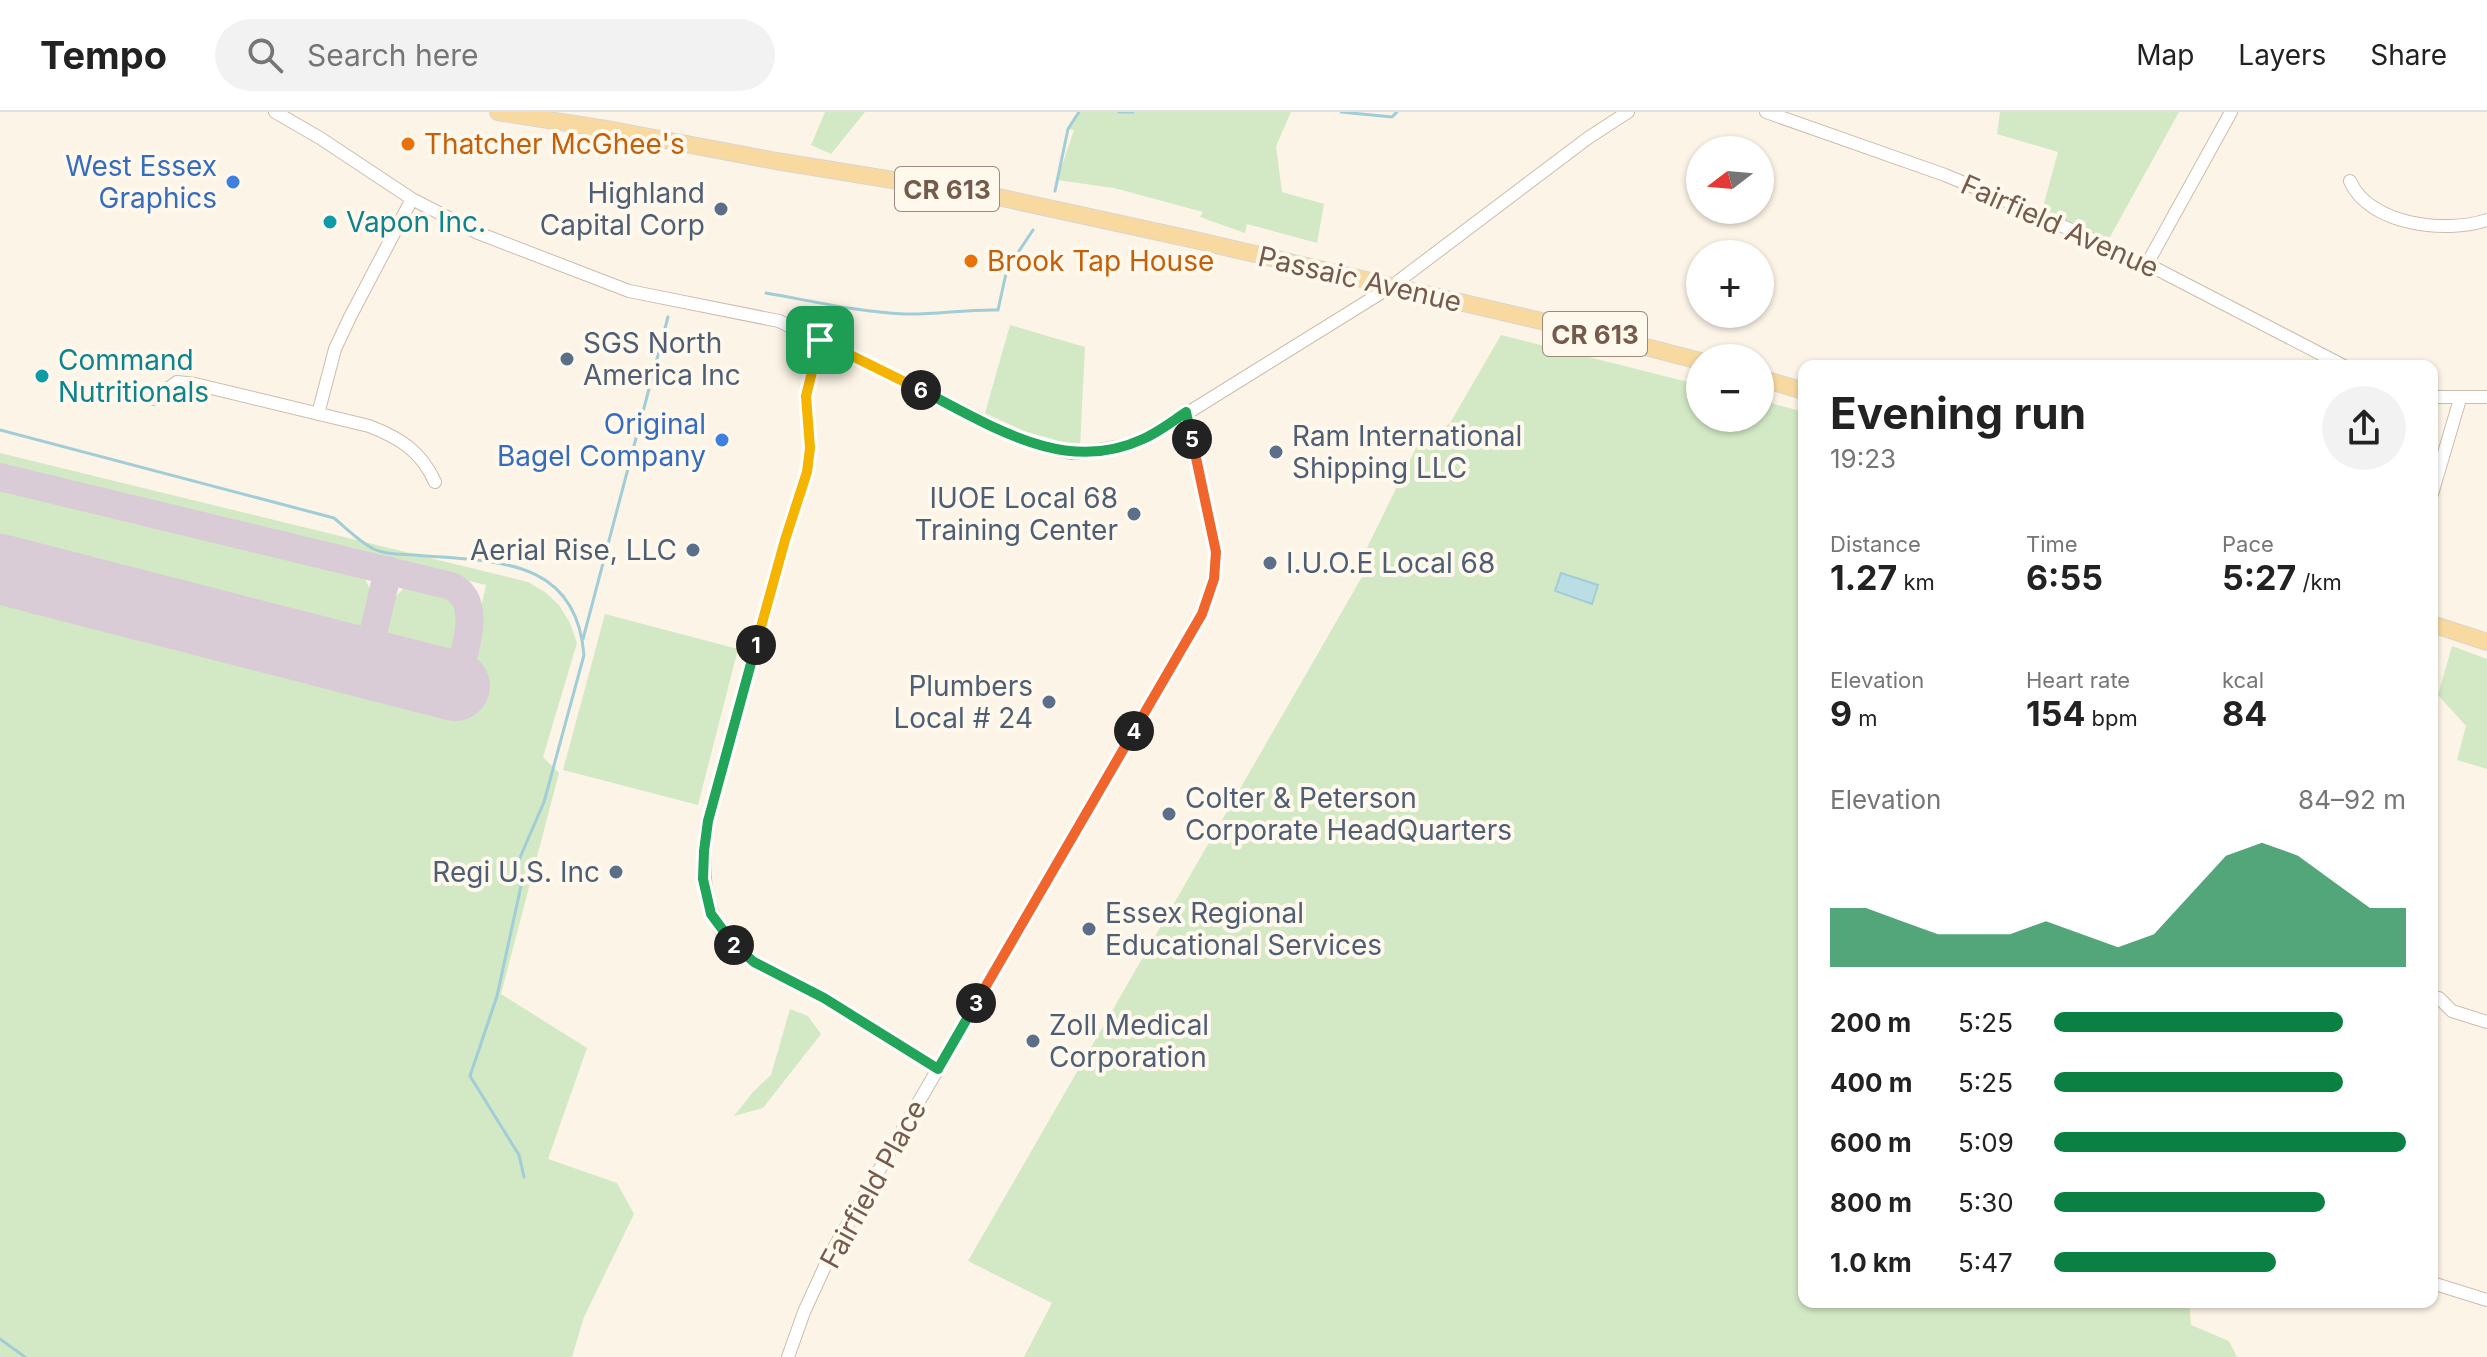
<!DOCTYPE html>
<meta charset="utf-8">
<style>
:root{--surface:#fff;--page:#f2f2f2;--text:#222;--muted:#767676;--line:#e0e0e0;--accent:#0b8043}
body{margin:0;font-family:Inter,sans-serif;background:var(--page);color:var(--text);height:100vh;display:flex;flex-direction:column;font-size:30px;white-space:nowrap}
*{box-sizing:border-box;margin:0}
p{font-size:26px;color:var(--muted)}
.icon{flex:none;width:44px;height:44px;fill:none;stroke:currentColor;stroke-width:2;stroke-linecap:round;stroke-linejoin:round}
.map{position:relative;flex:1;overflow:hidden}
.sheet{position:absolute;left:1798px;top:248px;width:640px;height:948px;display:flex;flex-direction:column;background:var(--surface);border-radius:16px;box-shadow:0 2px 6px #0004}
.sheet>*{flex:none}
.needle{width:52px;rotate:254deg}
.tools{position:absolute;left:1686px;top:24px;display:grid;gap:16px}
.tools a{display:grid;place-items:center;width:88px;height:88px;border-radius:50%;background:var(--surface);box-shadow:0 2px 6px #0004;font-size:40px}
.pin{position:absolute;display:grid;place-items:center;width:68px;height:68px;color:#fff;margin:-34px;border-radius:16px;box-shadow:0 4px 12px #0006}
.km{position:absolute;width:40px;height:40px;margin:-20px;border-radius:50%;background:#222;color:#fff;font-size:22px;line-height:40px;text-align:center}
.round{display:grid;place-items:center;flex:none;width:84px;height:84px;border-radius:42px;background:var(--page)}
.overview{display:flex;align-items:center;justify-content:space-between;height:136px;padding:0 32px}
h1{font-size:44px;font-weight:700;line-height:60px}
.stats{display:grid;grid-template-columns:repeat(3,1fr);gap:12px;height:136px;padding:8px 32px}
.stats div{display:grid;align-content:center}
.stats b{font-size:34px;font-weight:700}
.stats small{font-size:22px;font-weight:400}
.stats p{font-size:22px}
.chart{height:224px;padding:16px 32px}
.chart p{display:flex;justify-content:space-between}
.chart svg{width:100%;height:144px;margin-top:8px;fill:var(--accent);opacity:.7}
ul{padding:0 32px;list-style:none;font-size:26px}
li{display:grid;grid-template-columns:128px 96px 1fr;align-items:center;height:60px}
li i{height:20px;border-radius:10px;background:var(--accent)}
header{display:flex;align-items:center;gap:48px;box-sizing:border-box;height:112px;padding:0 40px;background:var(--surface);border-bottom:2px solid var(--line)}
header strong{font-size:38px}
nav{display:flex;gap:44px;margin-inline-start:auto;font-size:28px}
.search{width:560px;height:72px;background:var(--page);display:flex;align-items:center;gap:20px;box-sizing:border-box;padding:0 28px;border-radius:44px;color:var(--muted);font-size:30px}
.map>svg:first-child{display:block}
</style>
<header>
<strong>Tempo</strong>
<div class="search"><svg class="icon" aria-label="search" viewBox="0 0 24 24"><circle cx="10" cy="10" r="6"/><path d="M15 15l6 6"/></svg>Search here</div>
<nav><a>Map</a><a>Layers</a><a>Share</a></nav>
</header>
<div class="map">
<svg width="2487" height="1245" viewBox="0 0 2487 1245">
<rect width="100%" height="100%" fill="#fcf4e6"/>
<path fill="#d3e9c5" d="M825 0H865L831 42 811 33Z
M1079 0H1291L1276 34 1282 80 1324 92 1317 131 1247 112 1245 121 1200 105 1203 100 1114 76 1057 68 1074 18 1068 17Z
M2000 0H2179L2105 134 2041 102 2058 40 1997 22Z
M1010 213 1085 235 1080 335 1024 319 985 301Z
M1501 223 1700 273V306H1760V288L1804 300V1190H2189L2191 1213 2229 1229 2237 1245H1024L1052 1191 968 1149 1366 458 1361 448 1417 334 1450 311Z
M0 341 528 470 545 480 559 493 570 511 577 531 543 645 559 661 501 882 587 936 548 1047 617 1071 634 1102 584 1205 572 1245H0V484L459 595 486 473 0 355Z
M0 374 342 457C347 459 355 460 360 463 378 476 373 508 357 519 349 525 341 524 332 524L0 443Z
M406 475C436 473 469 487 458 522 456 527 454 535 451 539 440 553 405 545 394 534 376 516 389 487 406 475Z
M605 502 738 537 698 693 563 658Z
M2452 534 2487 547V657L2457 648 2466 614 2438 583Z
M790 897 808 904 821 922 763 996 734 1004 753 980 771 963Z"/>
<path fill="#bbdee5" stroke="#a1cdd7" stroke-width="2" d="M1561 461 1598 473 1592 492 1555 479Z"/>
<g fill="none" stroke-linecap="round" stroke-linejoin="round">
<path stroke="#a1cdd7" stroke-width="3" d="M1119 0H1133
M1341 0 1392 5 1397 0
M1055 79 1068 17 1079 0
M766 181C812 189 858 200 904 202 935 203 966 197 998 198L1007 157 1033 118
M0 318 334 406C345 415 366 436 379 439 390 443 404 442 415 443 491 450 576 443 584 543L544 690 512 764 521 774 497 884 470 964 519 1043 524 1065
M583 527 668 205
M0 1227 25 1245"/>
<path stroke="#daccd6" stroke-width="28" d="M0 365 451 474C486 490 462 545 455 574
M366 552 388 458"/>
<path stroke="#daccd6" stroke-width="70" d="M0 457 455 574"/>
<defs>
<path id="minor" d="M275 0 320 26 412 87 478 121 629 179 779 209 1016 325 1049 336 1071 341 1086 340 1129 333 1157 320 1392 174 1588 26 1628 0
M1766 0 1945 63 2000 86 2147 152 2344 254
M2350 69C2369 113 2446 122 2487 108
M2147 152 2231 0
M820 228 806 284 810 336 807 360 785 428 708 709C700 765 701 818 756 851 777 863 800 873 822 885 861 907 899 933 938 957
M2432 285H2487
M154 287 177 270 195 272 369 314C400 326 421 339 435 370
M318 302 335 237 350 205 412 87
M2432 382 2460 287
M2439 886 2452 899 2487 910
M2432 1171 2487 1188
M788 1245 804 1200 831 1141 1202 502 1214 467 1216 440 1186 300"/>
<path id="major" d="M498 0 612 18 776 49 998 85 1195 128 1588 220 1700 249
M1760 266 1804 279
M2432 512 2487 530"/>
</defs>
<use href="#minor" stroke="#cdbcad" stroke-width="14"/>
<use href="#major" stroke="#dbd4d0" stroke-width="18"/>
<use href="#minor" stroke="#fff" stroke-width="12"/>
<use href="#major" stroke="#f8daa1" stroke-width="16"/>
</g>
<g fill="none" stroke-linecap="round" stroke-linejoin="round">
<defs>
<path id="split-1" d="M756 533 785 428 807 360 810 336 806 284 820 228"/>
<path id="split-2" d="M734 833 711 802 703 767 704 739 708 709 756 533"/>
<path id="split-3" d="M734 833 754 850 824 886 938 957 976 891"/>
<path id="split-4" d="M976 891 1134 619"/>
<path id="split-5" d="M1134 619 1202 502 1214 467 1216 440 1192 327"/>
<path id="split-6" d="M921 278C991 313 1064 364 1143 327 1159 320 1172 310 1186 300L1192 327"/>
<path id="split-7" d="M820 228 921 278"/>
</defs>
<use href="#split-1" stroke="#fff" stroke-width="16"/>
<use href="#split-2" stroke="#fff" stroke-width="16"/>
<use href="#split-3" stroke="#fff" stroke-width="16"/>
<use href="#split-4" stroke="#fff" stroke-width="16"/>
<use href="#split-5" stroke="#fff" stroke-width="16"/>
<use href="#split-6" stroke="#fff" stroke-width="16"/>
<use href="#split-7" stroke="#fff" stroke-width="16"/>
<use href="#split-1" stroke="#f5b400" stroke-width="10"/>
<use href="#split-2" stroke="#22a559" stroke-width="10"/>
<use href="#split-3" stroke="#22a559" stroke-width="10"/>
<use href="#split-4" stroke="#f0652b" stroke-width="10"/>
<use href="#split-5" stroke="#f0652b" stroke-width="10"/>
<use href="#split-6" stroke="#22a559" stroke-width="10"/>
<use href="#split-7" stroke="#f5b400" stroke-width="10"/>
</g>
<g fill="#e8710a" stroke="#fff8ed" stroke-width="3">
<circle cx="408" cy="32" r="8"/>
<circle cx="971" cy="149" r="8"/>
</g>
<g fill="#3f7fe0" stroke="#fff8ed" stroke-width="3">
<circle cx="233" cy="70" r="8"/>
<circle cx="722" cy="328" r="8"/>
</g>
<g fill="#5c6f8a" stroke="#fff8ed" stroke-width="3">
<circle cx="721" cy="97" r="8"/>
<circle cx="567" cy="247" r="8"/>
<circle cx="1276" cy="340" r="8"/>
<circle cx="1134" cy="402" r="8"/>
<circle cx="693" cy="438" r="8"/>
<circle cx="1270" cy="451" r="8"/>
<circle cx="1049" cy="590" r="8"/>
<circle cx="1169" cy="702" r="8"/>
<circle cx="616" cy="760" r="8"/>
<circle cx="1089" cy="817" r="8"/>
<circle cx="1033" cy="929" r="8"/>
</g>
<g fill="#0f9aa8" stroke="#fff8ed" stroke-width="3">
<circle cx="330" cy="110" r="8"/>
<circle cx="42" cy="264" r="8"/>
</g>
<g text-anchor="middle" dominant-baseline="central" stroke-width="8" stroke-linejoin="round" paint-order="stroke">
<g fill="#fff8ed" stroke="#9e8a7c" stroke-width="2">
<rect x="895" y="55" width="104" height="44" rx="6"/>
<rect x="1543" y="200" width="104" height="44" rx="6"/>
</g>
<g font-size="26" font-weight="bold" fill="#755b4b">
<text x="947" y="77">CR 613</text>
<text x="1595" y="222">CR 613</text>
</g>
<g font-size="28" fill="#c56008" stroke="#fff8ed" text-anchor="start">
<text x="424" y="32">Thatcher McGhee's</text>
<text x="987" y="149">Brook Tap House</text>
</g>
<g font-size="28" fill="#366cbe" stroke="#fff8ed" text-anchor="end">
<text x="217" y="54">West Essex<tspan x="217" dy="32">Graphics</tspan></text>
<text x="706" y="312">Original<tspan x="706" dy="32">Bagel Company</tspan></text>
</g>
<g font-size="28" fill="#4e5e75" stroke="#fff8ed" text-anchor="start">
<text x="705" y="81" text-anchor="end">Highland<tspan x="705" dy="32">Capital Corp</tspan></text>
<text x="583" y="231">SGS North<tspan x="583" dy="32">America Inc</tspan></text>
<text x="1292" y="324">Ram International<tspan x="1292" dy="32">Shipping LLC</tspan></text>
<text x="1118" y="386" text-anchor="end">IUOE Local 68<tspan x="1118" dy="32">Training Center</tspan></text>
<text x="677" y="438" text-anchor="end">Aerial Rise, LLC</text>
<text x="1286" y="451">I.U.O.E Local 68</text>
<text x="1033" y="574" text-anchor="end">Plumbers<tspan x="1033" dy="32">Local # 24</tspan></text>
<text x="1185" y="686">Colter &amp; Peterson<tspan x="1185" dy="32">Corporate HeadQuarters</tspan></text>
<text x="600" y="760" text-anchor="end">Regi U.S. Inc</text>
<text x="1105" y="801">Essex Regional<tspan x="1105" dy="32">Educational Services</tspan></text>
<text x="1049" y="913">Zoll Medical<tspan x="1049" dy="32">Corporation</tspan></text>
</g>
<g font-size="28" fill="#0d838f" stroke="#fff8ed" text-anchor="start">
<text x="346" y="110">Vapon Inc.</text>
<text x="58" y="248">Command<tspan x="58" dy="32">Nutritionals</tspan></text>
</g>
<g font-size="28" fill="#755b4b" stroke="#fff8ed">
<text transform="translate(2060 114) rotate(24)">Fairfield Avenue</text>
<text transform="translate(1360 167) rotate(13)">Passaic Avenue</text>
<text transform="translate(873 1072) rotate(-61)">Fairfield Place</text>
</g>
</g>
</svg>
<div class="tools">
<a><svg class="needle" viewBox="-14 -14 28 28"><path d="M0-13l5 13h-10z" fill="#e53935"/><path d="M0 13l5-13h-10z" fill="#767676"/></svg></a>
<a>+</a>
<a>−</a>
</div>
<div class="pin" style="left:820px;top:228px;background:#1e9e55"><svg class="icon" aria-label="arrive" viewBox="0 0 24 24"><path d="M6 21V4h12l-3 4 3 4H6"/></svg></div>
<b class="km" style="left:756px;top:533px">1</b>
<b class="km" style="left:734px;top:833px">2</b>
<b class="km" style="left:976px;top:891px">3</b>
<b class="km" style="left:1134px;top:619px">4</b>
<b class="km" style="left:1192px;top:327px">5</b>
<b class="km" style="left:921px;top:278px">6</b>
<section class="sheet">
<div class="overview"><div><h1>Evening run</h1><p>19:23</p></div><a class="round"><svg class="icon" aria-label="share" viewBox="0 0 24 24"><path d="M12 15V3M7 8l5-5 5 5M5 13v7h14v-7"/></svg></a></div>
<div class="stats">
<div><p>Distance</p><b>1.27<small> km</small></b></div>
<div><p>Time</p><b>6:55</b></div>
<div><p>Pace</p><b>5:27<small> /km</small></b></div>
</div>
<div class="stats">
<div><p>Elevation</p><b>9<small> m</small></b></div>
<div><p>Heart rate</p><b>154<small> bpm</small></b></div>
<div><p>kcal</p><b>84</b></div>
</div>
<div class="chart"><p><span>Elevation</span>84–92 m</p>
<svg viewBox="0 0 160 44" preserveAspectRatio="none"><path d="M0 44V26L10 26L20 30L30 34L40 34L50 34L60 30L70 34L80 38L90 34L100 22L110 10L120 6L130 10L140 18L150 26L160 26V44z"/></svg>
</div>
<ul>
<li><b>200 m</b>5:25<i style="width:82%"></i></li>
<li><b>400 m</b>5:25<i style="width:82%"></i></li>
<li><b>600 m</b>5:09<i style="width:100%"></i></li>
<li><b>800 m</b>5:30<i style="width:77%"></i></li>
<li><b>1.0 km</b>5:47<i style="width:63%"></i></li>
</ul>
</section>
</div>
